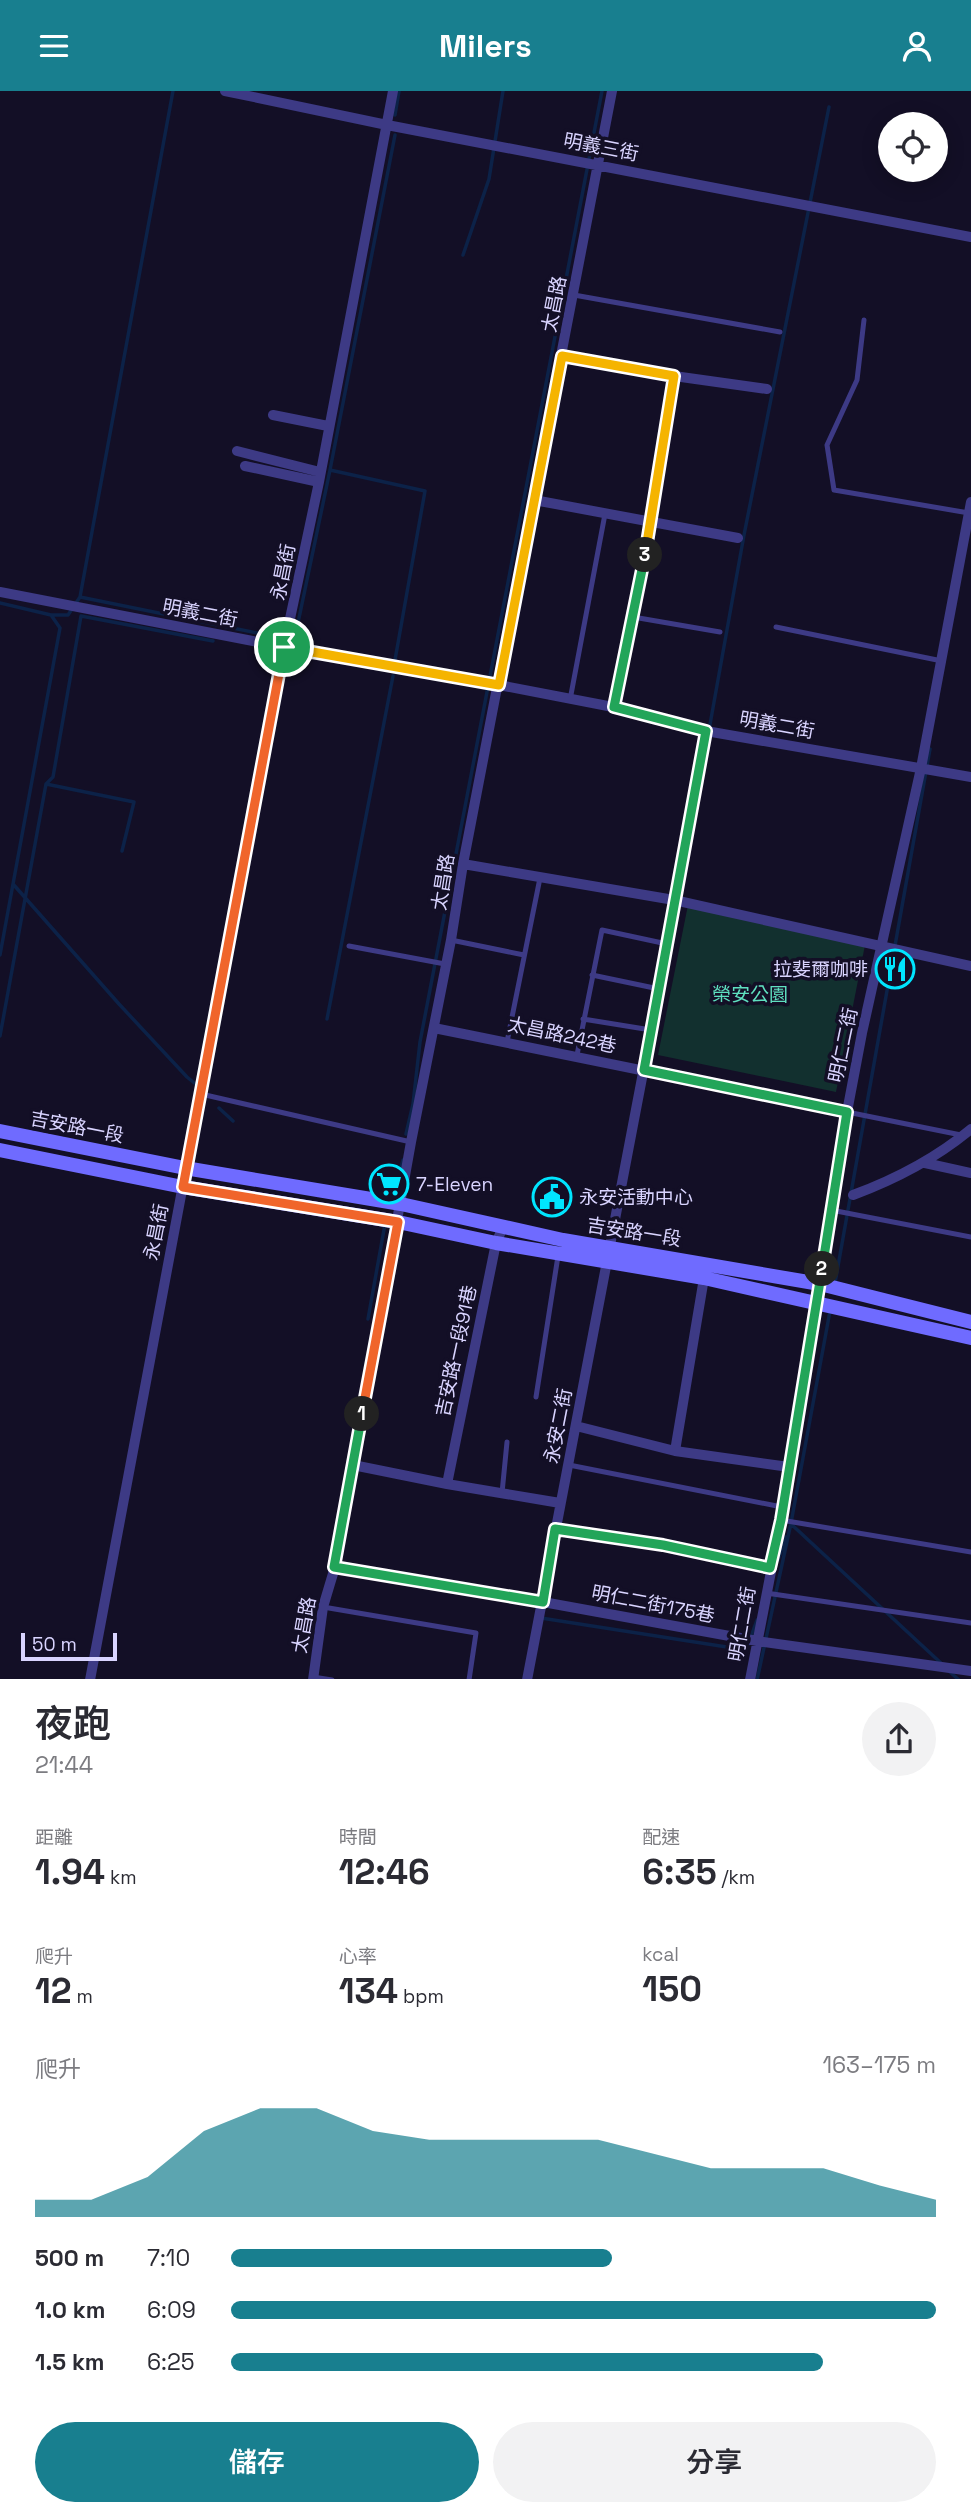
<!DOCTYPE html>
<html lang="zh-TW">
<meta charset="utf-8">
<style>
:root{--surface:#fff;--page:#f2f2f3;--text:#2b2b33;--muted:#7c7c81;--accent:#187f8f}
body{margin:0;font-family:"Space Grotesk","Noto Sans TC",sans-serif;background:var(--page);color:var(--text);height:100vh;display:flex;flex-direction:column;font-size:26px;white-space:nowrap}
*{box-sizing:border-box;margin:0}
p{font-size:23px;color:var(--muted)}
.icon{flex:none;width:38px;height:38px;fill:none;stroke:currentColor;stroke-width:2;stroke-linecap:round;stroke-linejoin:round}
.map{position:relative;height:1588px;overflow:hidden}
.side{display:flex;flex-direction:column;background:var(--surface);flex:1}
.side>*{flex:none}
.fabs{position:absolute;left:878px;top:21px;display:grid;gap:14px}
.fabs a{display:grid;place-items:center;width:70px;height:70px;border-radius:50%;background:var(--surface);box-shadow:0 4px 18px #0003;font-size:35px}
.scale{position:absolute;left:21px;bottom:18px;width:96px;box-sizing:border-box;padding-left:7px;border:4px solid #d9d4ff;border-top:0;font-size:19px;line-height:24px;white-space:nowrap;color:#d9d4ff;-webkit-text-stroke:5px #130f26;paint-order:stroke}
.pin{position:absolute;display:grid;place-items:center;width:60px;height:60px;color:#fff;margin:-30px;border:4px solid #fff;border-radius:50%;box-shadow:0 2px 7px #0007}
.km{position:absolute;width:35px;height:35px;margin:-18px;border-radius:50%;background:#222;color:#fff;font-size:19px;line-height:35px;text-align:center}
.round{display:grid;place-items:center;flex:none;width:74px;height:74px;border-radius:37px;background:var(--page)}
.overview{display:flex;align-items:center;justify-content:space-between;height:119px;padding:0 35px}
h1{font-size:38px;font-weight:600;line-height:52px}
.stats{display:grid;grid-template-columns:repeat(3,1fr);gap:10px;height:119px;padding:7px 35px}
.stats div{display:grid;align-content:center}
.stats b{font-size:35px;font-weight:600}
.stats small{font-size:19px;font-weight:400}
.stats p{font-size:19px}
.chart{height:196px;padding:14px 35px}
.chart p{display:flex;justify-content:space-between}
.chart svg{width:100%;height:126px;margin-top:7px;fill:var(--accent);opacity:.7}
.button{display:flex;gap:14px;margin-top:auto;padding:14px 35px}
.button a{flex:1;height:80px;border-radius:42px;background:var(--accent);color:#fff;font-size:28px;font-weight:600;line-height:80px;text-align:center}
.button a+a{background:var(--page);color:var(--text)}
ul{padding:0 35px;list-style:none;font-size:23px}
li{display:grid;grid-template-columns:112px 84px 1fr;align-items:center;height:52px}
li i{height:18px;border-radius:9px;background:var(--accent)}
header{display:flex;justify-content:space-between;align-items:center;height:91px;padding:0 35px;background:var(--accent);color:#fff;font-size:32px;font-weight:600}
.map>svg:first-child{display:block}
</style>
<header><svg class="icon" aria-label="menu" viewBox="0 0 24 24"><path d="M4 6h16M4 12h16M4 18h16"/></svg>Milers<svg class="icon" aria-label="person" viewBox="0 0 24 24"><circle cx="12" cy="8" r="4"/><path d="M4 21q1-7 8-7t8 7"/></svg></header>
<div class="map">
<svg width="971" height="1589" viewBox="0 0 971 1589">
<rect width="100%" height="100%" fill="#130f26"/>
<path fill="#12302f" d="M689 809 866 849 836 1001 658 964Z"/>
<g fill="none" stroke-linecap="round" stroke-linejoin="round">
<path stroke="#0c2248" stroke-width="3.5" d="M395 24 399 0
M463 164 489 88 503 0
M330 379 425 400 395 569
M80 506 282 547
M0 512 51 524H68L80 506 173 0
M294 551 330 379 395 44
M709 639 744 444 829 16
M46 693 134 711 122 760
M13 793 119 913 187 986 198 995
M0 864 60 537 51 524
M327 928 393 585
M0 945 46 693 53 686 81 525 213 550
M219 1017 233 1030
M406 1043 413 1013 420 951 602 0
M392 1109 403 1069
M835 1192 930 658
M368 1228 385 1133
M791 1433 942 1573
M778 1469 786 1446
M541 1527 746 1559 757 1529
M950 1581 959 1589
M757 1589 791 1432 830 1220"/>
<path stroke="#3d3a85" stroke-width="5" d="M574 204 780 241
M864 229 857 289 827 354 834 399 969 422
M633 526 720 541
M776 536 942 570
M570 609 605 423
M451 849 524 864
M349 855 445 873
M592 884 659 898
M583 928 651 939
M507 951 540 787
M577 964 602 839 667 853
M201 1003 411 1051
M847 1021 961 1044
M831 1119 971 1146
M536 1306 558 1165
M569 1374 782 1416
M502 1402 507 1351
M781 1429 971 1461
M557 1438 663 1454 770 1477
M766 1502 971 1532
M323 1516 476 1542 469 1589
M313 1586 332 1589"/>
<path stroke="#3d3a85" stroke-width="10" d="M225 0 387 34 971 146
M562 265 674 285 767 298
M273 324 328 335
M237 360 320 381
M245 375 319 391
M534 409 738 447
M0 501 284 556 499 594 613 616 706 640 971 686
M613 616 652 431 674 285
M463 773 674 809 971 875
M434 937 847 1021
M925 1072 971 1082
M853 1104C896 1088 935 1068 971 1038
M576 1335 675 1360 789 1376
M675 1360 705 1181
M353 1374 447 1393 560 1412
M447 1393 496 1152 503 1136
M335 1476 543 1511 757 1550 971 1580
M90 1589 284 556 319 391 393 0
M313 1589 323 1516 335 1476 411 1051 451 849 463 773 612 0
M527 1589 659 898 706 640
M750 1589 781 1429 847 1021 862 942 921 677 971 411"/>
<path stroke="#6f6bff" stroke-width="14" d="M0 1040 185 1077 401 1113 563 1149 820 1193 971 1231
M0 1059 183 1096 398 1131 496 1152 704 1187 971 1247"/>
</g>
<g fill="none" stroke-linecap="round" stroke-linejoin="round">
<defs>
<path id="split-1" d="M284 556 183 1096 398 1131 362 1323"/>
<path id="split-2" d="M362 1323 334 1476 543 1511 555 1438 663 1454 770 1477 781 1429 822 1178"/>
<path id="split-3" d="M645 464 614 616 706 640 644 979 847 1021 822 1178"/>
<path id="split-4" d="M284 556 499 594 562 265 674 285 645 464"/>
</defs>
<use href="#split-1" stroke="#fff" stroke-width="14"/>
<use href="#split-2" stroke="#fff" stroke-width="14"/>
<use href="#split-3" stroke="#fff" stroke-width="14"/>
<use href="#split-4" stroke="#fff" stroke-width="14"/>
<use href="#split-1" stroke="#f0652b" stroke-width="9"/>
<use href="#split-2" stroke="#22a559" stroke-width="9"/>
<use href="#split-3" stroke="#22a559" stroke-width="9"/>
<use href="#split-4" stroke="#f5b400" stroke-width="9"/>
</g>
<defs>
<symbol id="restaurant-ring" viewBox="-11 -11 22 22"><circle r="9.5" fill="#130f26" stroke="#00e5ff" stroke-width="1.5"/><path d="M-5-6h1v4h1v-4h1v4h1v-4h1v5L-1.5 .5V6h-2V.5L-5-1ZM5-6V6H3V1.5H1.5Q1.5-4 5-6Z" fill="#00e5ff"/></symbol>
<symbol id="supermarket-ring" viewBox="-11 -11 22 22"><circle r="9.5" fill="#130f26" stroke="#00e5ff" stroke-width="1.5"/><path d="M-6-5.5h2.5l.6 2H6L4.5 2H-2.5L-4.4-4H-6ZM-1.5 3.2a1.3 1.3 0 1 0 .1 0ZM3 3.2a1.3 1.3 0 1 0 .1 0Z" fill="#00e5ff"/></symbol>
<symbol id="civic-ring" viewBox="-11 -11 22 22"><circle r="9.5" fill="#130f26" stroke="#00e5ff" stroke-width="1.5"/><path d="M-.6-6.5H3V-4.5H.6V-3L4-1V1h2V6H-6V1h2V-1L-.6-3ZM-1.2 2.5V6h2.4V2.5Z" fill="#00e5ff"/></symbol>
</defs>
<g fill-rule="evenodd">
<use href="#restaurant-ring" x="873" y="856" width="44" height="44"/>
<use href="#supermarket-ring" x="367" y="1071" width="44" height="44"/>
<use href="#civic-ring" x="530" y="1084" width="44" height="44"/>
</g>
<g text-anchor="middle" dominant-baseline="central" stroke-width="7" stroke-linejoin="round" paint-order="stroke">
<g font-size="19" fill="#d9d4ff" stroke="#130f26">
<text transform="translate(601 56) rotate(11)">明義三街</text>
<text transform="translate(554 213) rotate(-79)">太昌路</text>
<text transform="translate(283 481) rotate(-79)">永昌街</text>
<text transform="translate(200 522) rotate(11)">明義二街</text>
<text transform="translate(777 634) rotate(10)">明義二街</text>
<text transform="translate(443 791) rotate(-81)">太昌路</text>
<text transform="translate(562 944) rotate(12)">太昌路242巷</text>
<text transform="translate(843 954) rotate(-78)">明仁二街</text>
<text transform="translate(77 1036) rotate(11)">吉安路一段</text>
<text transform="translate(156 1141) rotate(-79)">永昌街</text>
<text transform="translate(634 1141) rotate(9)">吉安路一段</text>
<text transform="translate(456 1260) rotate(-78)">吉安路一段91巷</text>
<text transform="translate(558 1335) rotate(-79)">永安二街</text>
<text transform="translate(653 1513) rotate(11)">明仁二街175巷</text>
<text transform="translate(742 1533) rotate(-80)">明仁二街</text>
<text transform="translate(304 1534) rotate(-80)">太昌路</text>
</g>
<g font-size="19" fill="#d9d4ff" stroke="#130f26" text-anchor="start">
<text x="868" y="878" text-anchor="end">拉斐爾咖啡</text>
<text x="416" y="1093">7-Eleven</text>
<text x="579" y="1106">永安活動中心</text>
</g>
<g font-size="19" fill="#5fe0c0" stroke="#130f26">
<text x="750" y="903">榮安公園</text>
</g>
</g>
</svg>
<div class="fabs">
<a><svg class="icon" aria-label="locate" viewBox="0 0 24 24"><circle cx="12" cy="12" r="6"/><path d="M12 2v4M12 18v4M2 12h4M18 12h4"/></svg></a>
</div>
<div class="scale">50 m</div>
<div class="pin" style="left:284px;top:556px;background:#1e9e55"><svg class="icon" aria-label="arrive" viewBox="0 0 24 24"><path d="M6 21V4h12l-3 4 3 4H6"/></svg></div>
<b class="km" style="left:362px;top:1323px">1</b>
<b class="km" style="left:822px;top:1178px">2</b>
<b class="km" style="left:645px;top:464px">3</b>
</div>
<section class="side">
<div class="overview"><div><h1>夜跑</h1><p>21:44</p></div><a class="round"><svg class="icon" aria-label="share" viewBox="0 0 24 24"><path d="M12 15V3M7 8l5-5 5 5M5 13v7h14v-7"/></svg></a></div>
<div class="stats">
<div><p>距離</p><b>1.94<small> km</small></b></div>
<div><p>時間</p><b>12:46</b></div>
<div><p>配速</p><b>6:35<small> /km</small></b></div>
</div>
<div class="stats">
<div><p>爬升</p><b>12<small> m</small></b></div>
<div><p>心率</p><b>134<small> bpm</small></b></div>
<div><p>kcal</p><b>150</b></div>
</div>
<div class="chart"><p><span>爬升</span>163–175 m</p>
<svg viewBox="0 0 160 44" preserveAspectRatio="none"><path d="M0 44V38L10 38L20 30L30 14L40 6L50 6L60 14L70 17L80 17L90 17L100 17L110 22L120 27L130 27L140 27L150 33L160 38V44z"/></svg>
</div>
<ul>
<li><b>500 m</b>7:10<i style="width:54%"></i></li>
<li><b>1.0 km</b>6:09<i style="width:100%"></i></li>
<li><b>1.5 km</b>6:25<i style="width:84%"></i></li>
</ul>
<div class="button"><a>儲存</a><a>分享</a></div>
</section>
